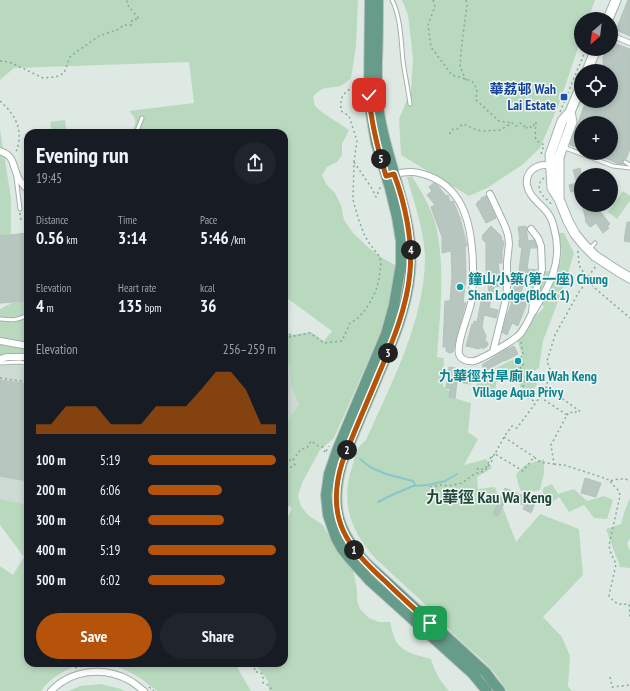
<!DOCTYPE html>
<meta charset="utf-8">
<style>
:root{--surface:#171b24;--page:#20242c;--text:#f1f3f6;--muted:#9ea1a6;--accent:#b45309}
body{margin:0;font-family:"PT Sans Narrow","Noto Sans TC",sans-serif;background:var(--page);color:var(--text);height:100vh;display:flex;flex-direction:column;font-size:15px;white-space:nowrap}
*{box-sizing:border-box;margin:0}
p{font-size:13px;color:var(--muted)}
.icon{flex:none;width:22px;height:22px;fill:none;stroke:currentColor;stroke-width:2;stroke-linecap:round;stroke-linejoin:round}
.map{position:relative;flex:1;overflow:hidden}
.panel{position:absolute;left:24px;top:129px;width:264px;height:538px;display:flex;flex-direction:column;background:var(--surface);border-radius:12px;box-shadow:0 2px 6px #0003}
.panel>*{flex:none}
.needle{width:26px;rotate:208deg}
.controls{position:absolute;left:574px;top:12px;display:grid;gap:8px}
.controls a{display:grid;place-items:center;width:44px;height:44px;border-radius:50%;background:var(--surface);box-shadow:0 2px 6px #0003;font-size:20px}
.pin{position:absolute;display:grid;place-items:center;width:34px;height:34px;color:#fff;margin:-17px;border-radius:8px;box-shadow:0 2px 6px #0006}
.km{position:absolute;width:20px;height:20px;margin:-10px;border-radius:50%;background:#222;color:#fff;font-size:11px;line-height:20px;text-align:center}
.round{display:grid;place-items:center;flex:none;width:42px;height:42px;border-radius:21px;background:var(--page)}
.head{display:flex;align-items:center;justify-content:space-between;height:68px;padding:0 12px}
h1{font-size:22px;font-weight:700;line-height:30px}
.metrics{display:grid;grid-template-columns:repeat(3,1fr);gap:6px;height:68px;padding:4px 12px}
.metrics div{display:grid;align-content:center}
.metrics b{font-size:17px;font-weight:700}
.metrics small{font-size:11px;font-weight:400}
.metrics p{font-size:11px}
.chart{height:112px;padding:8px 12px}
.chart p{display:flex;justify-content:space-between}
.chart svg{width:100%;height:72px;margin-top:4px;fill:var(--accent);opacity:.7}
.action{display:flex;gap:8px;margin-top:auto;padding:8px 12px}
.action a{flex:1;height:46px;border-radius:24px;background:var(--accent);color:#fff;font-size:16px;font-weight:700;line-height:46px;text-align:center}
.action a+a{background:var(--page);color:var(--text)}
ul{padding:0 12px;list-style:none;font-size:13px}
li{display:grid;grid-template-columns:64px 48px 1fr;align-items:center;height:30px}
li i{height:10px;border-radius:5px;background:var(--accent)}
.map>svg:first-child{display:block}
</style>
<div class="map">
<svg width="630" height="691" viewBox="0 0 630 691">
<rect width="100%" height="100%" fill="#dfe9e4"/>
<path fill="#cdd9d3" d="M284 358 289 365 291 385 299 405 284 424Z
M19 365 28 369V505L0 499V366Z"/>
<path fill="#b9d9bf" d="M0 0H358L356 47 351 78C348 80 344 85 340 86 327 89 323 85 313 97L315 106 323 113 349 130 342 144V155L337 162 327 167 322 175 326 184 335 193 341 205 344 220 353 233 369 248 384 259 395 265 394 283 389 309 380 334 334 438 320 450 302 483 298 496 301 506 308 515 323 525 340 555 353 570 357 589V600L360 609 369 618 379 622H390C392 629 393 637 397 643 404 653 420 656 431 659 435 672 440 681 449 691H269L268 681 257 666V663H284V526L292 508 284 503V476L288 473V467L284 462V424L299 405 291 385 289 365 284 358V336L311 332 324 341 332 331 284 296V133H132C136 122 138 120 129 111L194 103 189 62 14 68 0 80Z
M402 0H595L588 19H581V39L559 104 540 148 522 165 487 188 469 196 401 155 399 119 411 90 413 59 408 15Z
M65 120 67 133H52L50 122Z
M0 130 11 198V234L0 239Z
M412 176C421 191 430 206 435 222 446 264 440 314 437 357L444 358 443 386 457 399 471 403 468 432 478 439 464 465 486 459 492 468 477 477 478 489 495 487 516 542 540 514 579 529 583 575 543 617 562 637 570 656 568 686 572 691H507C502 683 497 675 490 668 475 651 454 639 441 619L376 559C351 532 340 503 352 467 354 460 356 452 359 447 361 444 364 442 366 440 391 384 424 322 425 259 425 233 414 202 407 177Z
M623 191 630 196V201L617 219 608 212Z
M558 233H564L574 253 565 283 543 341 539 368 528 374 537 384 532 393 520 387 518 377 498 373 495 391 484 395 476 385 479 370 484 374 522 355 515 333 523 323 540 312 544 307 538 298 528 304 534 275 547 271 558 273 562 252Z
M28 301V360L22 359H0V309L12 303Z
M544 459V473L540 490 523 494 519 487 516 474 525 465Z
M552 484 558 494 574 489 587 501 604 496 613 500 607 519 594 518 584 505 569 512 559 497 548 505 543 497V488Z
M630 498V538L627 544 630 551V568L620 567 606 529 621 524 625 510Z
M0 499 28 505V663H81C66 670 50 677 41 691H0V566L13 575 24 557 0 525Z
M102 663H237V667L251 691H157L143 680 128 671 113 665Z
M101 684 121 689 125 691H69L80 686Z"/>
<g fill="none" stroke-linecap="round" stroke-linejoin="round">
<path stroke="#8bc5cb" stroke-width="2" d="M360 459 370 467 386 474 413 481 416 486
M378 502 392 495 413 486 428 485 445 481 457 474"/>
</g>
<path fill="#b8c6c0" stroke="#b2c2ba" d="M628 0H630V36L616 30Z
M611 42 630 49V149L626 159H624L622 161 623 164H619L593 153H611V123H581V149L570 145 586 101H611V71H603V58L605 53 609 49H611Z
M580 168 581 173V192H579V191L571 192 569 185 577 183 573 170Z
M434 183 438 186 446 196 448 195 450 202 453 201 460 218 467 246H465L466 276 463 303H466L457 334 453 352 449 353 446 351V347H443L445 301H450L452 276 451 251 442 253V237L431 207 435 205 427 195 432 191 429 187Z
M486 196 496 218 486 223 476 204 478 203 477 202 481 200V198Z
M582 205H595L610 224 607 226 609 228 603 233 596 223 590 227 585 221 586 220Z
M627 222H630V242L624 241Z
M491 226 502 237 501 239 504 242 502 252V263H498L501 286 494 287 489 308 498 310 496 318 484 315 482 327 486 336 485 340 488 343V345L485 348H479V349L466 346 472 324 473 325 474 321 477 322 483 292 489 293 486 269V243L482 239 483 237 482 236Z
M526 226 528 241 534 240 537 248H530L527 269 537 270 535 278 527 277 519 296 528 300 518 326 512 323 507 335 502 332 507 315 512 302H510L511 295 518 278 522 247H519V240H520L518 227Z
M28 233V301L0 303V236Z
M514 346 518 354 505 361V360L485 371 482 365 505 350Z
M449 367 472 371 471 384 457 382 455 398 449 397 450 389 446 388Z
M0 380 28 384V481L0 476Z
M585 478 601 483 596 497 581 493Z
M505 488 528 498V500L535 503 531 513 523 509 525 506 507 497 498 516 493 514Z"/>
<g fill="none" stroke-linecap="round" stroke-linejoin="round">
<defs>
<path id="service" d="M392 0C401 17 401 42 403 61 405 75 408 89 410 104
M136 133 142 118
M563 147 613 166 630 168
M625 162 630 165
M16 177 20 209
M590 249 595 243
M0 319C11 320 19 321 28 314
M0 363 20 362 28 364"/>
<path id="pedestrian" d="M611 35 630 43"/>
<path id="minor" d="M0 151C15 156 12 165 18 177 20 182 24 186 28 190
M394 174C409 171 415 171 429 176 466 190 472 230 473 265 473 276 473 287 472 298 470 313 456 342 459 354 461 360 468 362 474 361 482 359 515 340 520 334 525 328 528 321 531 315 549 287 564 262 554 228 553 223 550 216 547 212 540 203 529 197 527 185 525 170 540 161 553 167
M490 194 505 226 508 235 509 244 507 262V287L506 299 493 352
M531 229 538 238 541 246 542 269 533 301 532 313
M0 341 28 346
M0 359 7 357H28
M51 691C71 670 103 666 129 680 134 683 139 687 144 691"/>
<path id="secondary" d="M608 19 616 0
M587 71 596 49
M581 86 570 112 562 121 550 155 552 188 559 199 568 221 575 234 584 245 595 256 618 271 630 278
M559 198V157L572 122 570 112"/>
<path id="primary" d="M370 0 369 87 371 113 376 143 390 188 397 217 401 241V264L394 305 386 334 338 448 329 474 326 495 328 515 336 538 342 549 350 559 369 580 472 673 487 691
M378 0C378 20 378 40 377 61 377 80 376 99 380 118 389 170 415 218 410 272 407 309 392 343 378 376 366 405 353 434 342 463 330 505 337 531 366 563L486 673 492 681 500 691"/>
</defs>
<use href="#service" stroke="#a2b0aa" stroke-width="5"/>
<use href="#pedestrian" stroke="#a2b0aa" stroke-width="6"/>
<use href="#minor" stroke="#a2b0aa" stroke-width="8"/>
<use href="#secondary" stroke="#9fb4ab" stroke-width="11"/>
<use href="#primary" stroke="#bcc3c1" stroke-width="12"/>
<path stroke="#82aa9b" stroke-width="1.5" stroke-dasharray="2 3" stroke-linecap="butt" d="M433 0 435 6 428 25 431 47 452 75 472 81 477 89 476 100 499 121 512 123
M466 0 467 5 462 42 460 67 466 80
M0 61 9 62 18 66 43 78 56 77 64 73 70 57 75 53 99 36 117 30 124 25H132V20L139 19 127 4V0
M0 101C16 115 25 132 15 154
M560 112 586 49
M449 133H451L453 129H457L463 124 477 130 484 131 500 130 512 123 516 126 520 123 524 125 525 129 529 126 532 128 536 122 535 136 536 140 544 145 540 157
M354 162 371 187 376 197 380 188 382 187
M544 178 541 180C535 193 545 196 552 205
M20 213 21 221
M578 251 579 265 587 278
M588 281 597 290 630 318
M284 333 295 336 310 333 324 343 342 341 350 323 357 319 365 310 371 301 376 290 379 279 381 263 380 257 369 243 364 234 358 218 353 200 354 161 357 141 349 116 341 111C340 94 343 94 356 85L361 86
M284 337H293
M521 342 523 353 520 359V361L524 364 520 367 526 378 523 386 524 396 536 402
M0 378 28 382
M546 387 581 412
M540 397 567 415 551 445 554 464 540 462 534 457 523 471 495 454 504 437 512 426 517 428 540 397 546 387 551 372 547 361 555 335 580 290 588 281 587 278 596 266 594 265
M567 415 569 412 575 413 578 409
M504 437 534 457
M284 460H293
M293 460 301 449 307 448 311 441 318 446 323 447 325 453 329 446
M554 464 564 465 604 478 611 481V483L619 491 620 496 609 545 610 551 616 564 609 596C616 604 618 605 629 604L630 618
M284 467C287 472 286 478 284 483
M477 468 479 470 486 468 491 457 495 454
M286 470 295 465 293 460
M611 481C618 478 623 479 630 480
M430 487 441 485 449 486 462 483 474 474 485 471 493 459 492 456
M254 663 255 672H260L263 675V683L268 685 273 691
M75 668 78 667 83 666
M610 677 612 687 630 685
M149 687 154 691"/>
<use href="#service" stroke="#fff" stroke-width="3"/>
<use href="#pedestrian" stroke="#fff" stroke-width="4.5"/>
<use href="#minor" stroke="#fff" stroke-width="6"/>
<use href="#secondary" stroke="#fff" stroke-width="9"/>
<use href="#primary" stroke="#679b8a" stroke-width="10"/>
</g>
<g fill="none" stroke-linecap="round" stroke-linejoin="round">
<defs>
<path id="route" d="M369 95C371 123 378 150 386 176L394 174C405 203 413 241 410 272 407 308 392 343 378 376 366 405 353 434 342 463 325 519 347 547 387 583 401 597 416 610 430 623"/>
</defs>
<use href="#route" stroke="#fff" stroke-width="8"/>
<use href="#route" stroke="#b45309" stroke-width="5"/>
</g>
<rect fill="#1a4fb4" stroke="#eff6f2" stroke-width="1.5" x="560" y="93" width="8" height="8" rx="2"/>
<g fill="#0f9aa8" stroke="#eff6f2" stroke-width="1.5">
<circle cx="460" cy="287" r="4"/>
<circle cx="518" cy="361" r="4"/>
</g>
<g text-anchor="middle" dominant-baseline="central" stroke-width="3" stroke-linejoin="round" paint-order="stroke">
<g font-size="14" font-weight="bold" fill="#164399" stroke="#eff6f2" text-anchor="end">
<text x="556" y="89">華荔邨 Wah<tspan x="556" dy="16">Lai Estate</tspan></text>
</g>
<g font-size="14" font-weight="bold" fill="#0d838f" stroke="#eff6f2" text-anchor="start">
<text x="468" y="279">鐘山小築(第一座) Chung<tspan x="468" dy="16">Shan Lodge(Block 1)</tspan></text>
<text x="518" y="376" text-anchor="middle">九華徑村旱廁 Kau Wah Keng<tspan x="518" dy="16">Village Aqua Privy</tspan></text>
</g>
<g font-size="16" font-weight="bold" fill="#1f483b" stroke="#eff6f2">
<text x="489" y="497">九華徑 Kau Wa Keng</text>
</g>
</g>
</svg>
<div class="controls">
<a><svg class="needle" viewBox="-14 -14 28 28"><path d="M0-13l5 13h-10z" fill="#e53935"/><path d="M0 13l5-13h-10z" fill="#9ea1a6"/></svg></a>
<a><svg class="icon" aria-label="locate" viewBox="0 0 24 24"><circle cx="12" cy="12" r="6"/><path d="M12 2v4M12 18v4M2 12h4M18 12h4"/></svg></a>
<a>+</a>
<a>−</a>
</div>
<div class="pin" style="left:430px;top:623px;background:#1e9e55"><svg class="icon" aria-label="arrive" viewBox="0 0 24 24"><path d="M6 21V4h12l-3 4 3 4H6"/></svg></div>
<div class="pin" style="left:369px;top:95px;background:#d93025"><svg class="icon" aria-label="check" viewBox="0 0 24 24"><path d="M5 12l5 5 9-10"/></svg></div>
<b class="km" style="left:354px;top:550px">1</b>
<b class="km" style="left:347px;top:450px">2</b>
<b class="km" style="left:388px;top:353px">3</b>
<b class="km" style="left:411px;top:250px">4</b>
<b class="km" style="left:381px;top:159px">5</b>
<section class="panel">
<div class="head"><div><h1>Evening run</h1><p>19:45</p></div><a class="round"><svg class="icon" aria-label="share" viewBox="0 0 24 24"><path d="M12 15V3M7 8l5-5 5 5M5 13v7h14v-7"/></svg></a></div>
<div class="metrics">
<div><p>Distance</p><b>0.56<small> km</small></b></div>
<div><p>Time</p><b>3:14</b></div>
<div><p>Pace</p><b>5:46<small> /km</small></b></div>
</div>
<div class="metrics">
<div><p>Elevation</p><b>4<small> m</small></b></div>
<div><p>Heart rate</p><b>135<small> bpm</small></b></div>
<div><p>kcal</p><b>36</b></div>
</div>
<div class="chart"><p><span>Elevation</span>256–259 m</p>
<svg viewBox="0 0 160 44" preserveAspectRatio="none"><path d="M0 44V38L10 38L20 27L30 27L40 27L50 38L60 38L70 38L80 27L90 27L100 27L110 17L120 6L130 6L140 17L150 38L160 38V44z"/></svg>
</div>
<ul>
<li><b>100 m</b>5:19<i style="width:100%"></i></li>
<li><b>200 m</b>6:06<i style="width:58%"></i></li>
<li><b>300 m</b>6:04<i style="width:59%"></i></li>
<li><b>400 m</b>5:19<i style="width:100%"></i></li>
<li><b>500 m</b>6:02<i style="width:60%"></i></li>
</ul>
<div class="action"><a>Save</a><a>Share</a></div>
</section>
</div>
